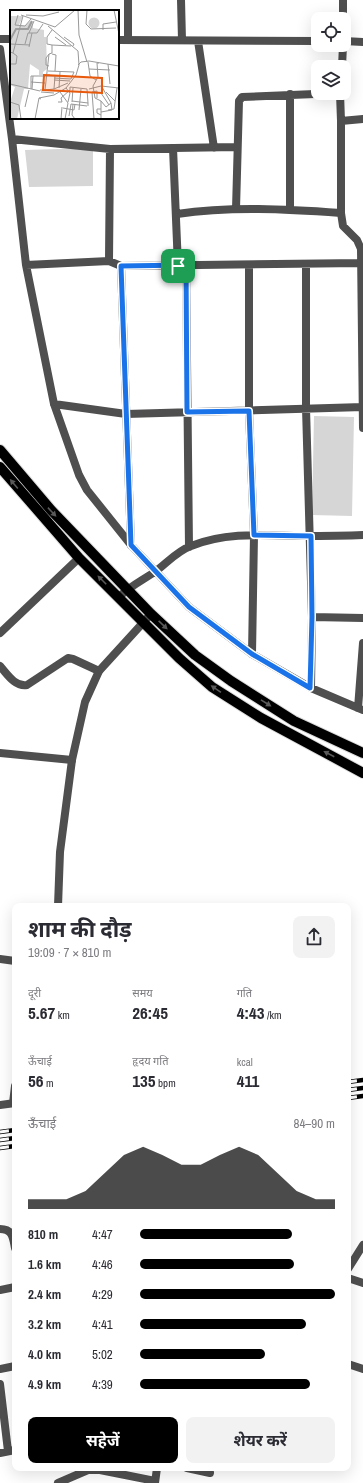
<!DOCTYPE html>
<html lang="hi">
<meta charset="utf-8">
<style>
:root{--surface:#fff;--page:#f2f2f3;--text:#2b2b33;--muted:#7c7c81;--accent:#000}
body{margin:0;font-family:"Archivo Narrow","Noto Sans Devanagari",sans-serif;background:var(--page);color:var(--text);height:100vh;display:flex;flex-direction:column;font-size:15px;white-space:nowrap}
*{box-sizing:border-box;margin:0}
p{font-size:13px;color:var(--muted)}
.icon{flex:none;width:22px;height:22px;fill:none;stroke:currentColor;stroke-width:2;stroke-linecap:round;stroke-linejoin:round}
.map{position:relative;flex:1;overflow:hidden}
.details{position:absolute;left:12px;top:903px;width:339px;height:568px;display:flex;flex-direction:column;background:var(--surface);border-radius:8px;box-shadow:0 4px 16px #0002}
.details>*{flex:none}
.tools{position:absolute;left:311px;top:12px;display:grid;gap:8px}
.tools a{display:grid;place-items:center;width:40px;height:40px;border-radius:8px;background:var(--surface);box-shadow:0 4px 16px #0002;font-size:20px}
.pin{position:absolute;display:grid;place-items:center;width:34px;height:34px;color:#fff;margin:-17px;border-radius:8px;box-shadow:0 2px 6px #0006}
.round{display:grid;place-items:center;flex:none;width:42px;height:42px;border-radius:8px;background:var(--page)}
.overview{display:flex;align-items:center;justify-content:space-between;height:68px;padding:0 16px}
h1{font-size:22px;font-weight:700;line-height:30px}
.figures{display:grid;grid-template-columns:repeat(3,1fr);gap:6px;height:68px;padding:4px 16px}
.figures div{display:grid;align-content:center}
.figures b{font-size:17px;font-weight:700}
.figures small{font-size:11px;font-weight:400}
.figures p{font-size:11px}
.chart{height:112px;padding:8px 16px}
.chart p{display:flex;justify-content:space-between}
.chart svg{width:100%;height:72px;margin-top:4px;fill:var(--accent);opacity:.7}
.action{display:flex;gap:8px;margin-top:auto;padding:8px 16px}
.action a{flex:1;height:46px;border-radius:8px;background:var(--accent);color:#fff;font-size:16px;font-weight:700;line-height:46px;text-align:center}
.action a+a{background:var(--page);color:var(--text)}
ul{padding:0 16px;list-style:none;font-size:13px}
li{display:grid;grid-template-columns:64px 48px 1fr;align-items:center;height:30px}
li i{height:10px;border-radius:5px;background:var(--accent)}
.map>svg:first-child{display:block}
</style>
<div class="map">
<svg width="363" height="1483" viewBox="0 0 363 1483">
<rect width="100%" height="100%" fill="#fff"/>
<path fill="#d6d6d6" d="M93 148V186L29 187 25 150Z
M314 416 354 417 352 516 312 515Z"/>
<g fill="none" stroke-linecap="round" stroke-linejoin="round">
<defs>
<path id="primary" d="M0 450 51 510 151 614 195 655 231 681 294 721 363 753
M0 467 79 558 179 658 212 687 261 718 363 773"/>
</defs>
<use href="#primary" stroke="#dbdbdb" stroke-width="12"/>
<path stroke="#4f4f4f" stroke-width="8" d="M181 0 182 40
M343 0V19
M0 39H11
M118 40 318 41
M128 40V0
M198 41 214 148
M344 41 363 42
M0 49 12 139 26 265 109 261 121 266 361 263
M342 67 343 45
M340 93 341 121 363 119
M290 94V209
M341 121V213L343 226 357 240 361 249 363 428
M12 139 110 149 237 147
M173 148 178 266
M236 209 239 101 242 97 340 93
M177 214C231 206 286 209 341 213
M109 261 110 149
M306 264V408L312 617 311 688
M26 265 54 404 79 475 87 490 131 545 189 607 252 654 311 688 363 710
M186 265 189 547
M249 265V411L254 535 252 654
M121 266 131 545
M54 404 126 414 363 407
M119 597C130 586 143 580 156 571 167 563 177 551 191 546 225 532 262 535 299 536 320 536 342 536 363 535
M312 617 363 618
M0 633 79 558
M0 666C7 674 15 687 27 685L68 658 73 659 99 671
M358 708 363 643
M0 753 72 760
M0 959 15 961
M13 1103 15 1086
M0 1105 15 1103
M0 1229C13 1229 13 1238 15 1248
M348 1269 363 1245
M348 1278 363 1283
M0 1369 15 1366
M0 1384 8 1451
M0 1453 15 1450
M187 1468 210 1473
M58 1483 88 1470H100L155 1481"/>
<path stroke="#4f4f4f" stroke-width="8" d="M58 906 60 852 72 760 85 702 99 671 151 614
M0 1290 15 1287
M348 1364 363 1369
M155 1483 157 1468"/>
<use href="#primary" stroke="#000" stroke-width="10"/>
<defs>
<path id="rail" d="M348 1082 363 1080
M348 1090 363 1088
M348 1098 363 1096
M0 1132 15 1130
M0 1140 15 1138
M0 1148 15 1146"/>
</defs>
<use href="#rail" stroke="#000" stroke-width="4.5"/>
<use href="#rail" stroke="#fff" stroke-width="3" stroke-dasharray="9" stroke-linecap="butt"/>
</g>
<defs><path id="oneway-solid" d="M-6-.8H1V-3.2L6.5 0L1 3.2V.8H-6Z"/></defs>
<g fill="#595959">
<use href="#oneway-solid" transform="translate(14 484) rotate(-130)"/>
<use href="#oneway-solid" transform="translate(52 512) rotate(47)"/>
<use href="#oneway-solid" transform="translate(102 580) rotate(-135)"/>
<use href="#oneway-solid" transform="translate(163 625) rotate(43)"/>
<use href="#oneway-solid" transform="translate(216 689) rotate(-146)"/>
<use href="#oneway-solid" transform="translate(266 703) rotate(32)"/>
<use href="#oneway-solid" transform="translate(329 754) rotate(-152)"/>
</g>
<g fill="none" stroke-linecap="round" stroke-linejoin="round">
<defs>
<path id="route" d="M186 265 187 412 249 411 254 535 311 536 312 617 310 688 252 654 189 607 131 545 121 266Z"/>
</defs>
<use href="#route" stroke="#fff" stroke-width="8"/>
<use href="#route" stroke="#1a73e8" stroke-width="5"/>
</g>
<g transform="translate(10 10)">
<rect width="109" height="109" fill="#fff"/>
<path d="M1 6H13L9 15 15 16 20 11 23 12V18L34 20V27H36L37 59 33 62V65H29V60L20 54 18 79H14L7 109H0V92L5 77 0 75ZM78.5 13a5.5 5.5 0 1 1 11 0a5.5 5.5 0 1 1-11 0Z" fill="#d6d6d6"/>
<path fill="none" stroke="#9d9d9d" stroke-width="2" d="M0 30 6 19H18L22 11"/>
<path fill="none" stroke="#999" stroke-width="1" d="M68 0 69 25 77 52M77 0 76 14 81 19 106 18M104 0 109 24M8 5 5 15 15 16 21 9M11 5 45 17 65 0M16 5 33 6 49 2M93 20V14L106 12M19 23 24 11M45 27 56 35M54 27 64 34 63 36M0 34 20 35M15 34 18 23H27L33 14M42 35 61 36M19 37 22 23M0 42 3 43 13 6M42 44 46 45 45 61M78 52 80 66 86 70M89 53H87L88 67 83 76 85 88 91 91V109M0 54H6L7 46 3 43M98 54 100 74M68 55 71 52 79 51 109 56M39 56 36 55V48L39 44M79 59 100 60M38 61 64 62 61 69M39 66H55M44 68 61 69M44 70 60 71M21 72 35 73M0 74 30 81M60 77 77 79M92 77 101 93M49 78 50 62M56 78 60 83 58 92M21 79V66H39V64M22 79 23 66M44 79 58 73M77 79 78 93M79 79 91 76 109 78M30 80H35L39 44 42 43V35L37 34V27L42 20M35 80 44 79 45 66M31 82 44 83M50 82 58 93 55 109M96 82 105 91M91 83 99 95M31 89 29 88 44 85 56 78 66 65 69 55 68 41 38 16M62 91 78 93V96M0 92 9 95 11 109M48 92H52L51 88 60 80V77M62 92 63 78M63 94 62 105 65 109M15 97 19 80M53 98 64 100 65 94M91 99H87V103L91 105M69 100 71 79M98 100 104 99 107 78M91 102 102 100 101 93 96 97 91 91M59 106 61 94 77 96M25 109 29 88M51 109 52 97M84 109 82 82 87 81V88"/>
<path fill="#e8590c" fill-opacity="0.15" stroke="#e8590c" stroke-width="2" d="M34 65 92 68V83L33 80Z"/>
<rect width="109" height="109" fill="none" stroke="#000" stroke-width="2"/>
</g>
</svg>
<div class="tools">
<a><svg class="icon" aria-label="locate" viewBox="0 0 24 24"><circle cx="12" cy="12" r="6"/><path d="M12 2v4M12 18v4M2 12h4M18 12h4"/></svg></a>
<a><svg class="icon" aria-label="layers" viewBox="0 0 24 24"><path d="M12 4l9 5-9 5-9-5zM3 14l9 5 9-5"/></svg></a>
</div>
<div class="pin" style="left:178px;top:266px;background:#1e9e55"><svg class="icon" aria-label="arrive" viewBox="0 0 24 24"><path d="M6 21V4h12l-3 4 3 4H6"/></svg></div>
<section class="details">
<div class="overview"><div><h1>शाम की दौड़</h1><p>19:09 · 7 × 810 m</p></div><a class="round"><svg class="icon" aria-label="share" viewBox="0 0 24 24"><path d="M12 15V3M7 8l5-5 5 5M5 13v7h14v-7"/></svg></a></div>
<div class="figures">
<div><p>दूरी</p><b>5.67<small> km</small></b></div>
<div><p>समय</p><b>26:45</b></div>
<div><p>गति</p><b>4:43<small> /km</small></b></div>
</div>
<div class="figures">
<div><p>ऊँचाई</p><b>56<small> m</small></b></div>
<div><p>हृदय गति</p><b>135<small> bpm</small></b></div>
<div><p>kcal</p><b>411</b></div>
</div>
<div class="chart"><p><span>ऊँचाई</span>84–90 m</p>
<svg viewBox="0 0 160 44" preserveAspectRatio="none"><path d="M0 44V38L10 38L20 38L30 33L40 22L50 11L60 6L70 11L80 17L90 17L100 11L110 6L120 11L130 22L140 33L150 38L160 38V44z"/></svg>
</div>
<ul>
<li><b>810 m</b>4:47<i style="width:78%"></i></li>
<li><b>1.6 km</b>4:46<i style="width:79%"></i></li>
<li><b>2.4 km</b>4:29<i style="width:100%"></i></li>
<li><b>3.2 km</b>4:41<i style="width:85%"></i></li>
<li><b>4.0 km</b>5:02<i style="width:64%"></i></li>
<li><b>4.9 km</b>4:39<i style="width:87%"></i></li>
</ul>
<div class="action"><a>सहेजें</a><a>शेयर करें</a></div>
</section>
</div>
